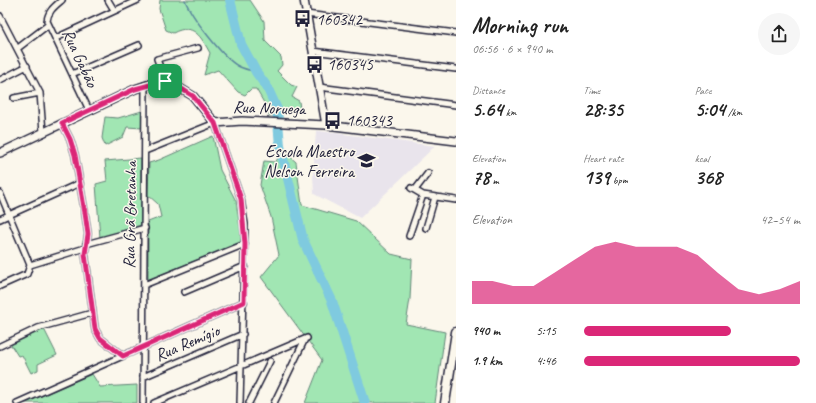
<!DOCTYPE html>
<meta charset="utf-8">
<style>
:root{--surface:#fff;--page:#f6f6f6;--text:#222;--muted:#767676;--accent:#db2777}
body{margin:0;font-family:Caveat,sans-serif;background:var(--page);color:var(--text);height:100vh;display:flex;flex-direction:column;font-size:15px;white-space:nowrap}
*{box-sizing:border-box;margin:0}
p{font-size:13px;color:var(--muted)}
.icon{flex:none;width:22px;height:22px;fill:none;stroke:currentColor;stroke-width:2;stroke-linecap:round;stroke-linejoin:round}
.map{position:relative;flex:1;overflow:hidden}
.details{display:flex;flex-direction:column;background:var(--surface);width:360px}
.details>*{flex:none}
.pin{position:absolute;display:grid;place-items:center;width:34px;height:34px;color:#fff;margin:-17px;border-radius:8px;box-shadow:0 2px 6px #0006}
.round{display:grid;place-items:center;flex:none;width:42px;height:42px;border-radius:21px;background:var(--page)}
.headline{display:flex;align-items:center;justify-content:space-between;height:68px;padding:0 16px}
h1{font-size:22px;font-weight:700;line-height:30px}
.figures{display:grid;grid-template-columns:repeat(3,1fr);gap:6px;height:68px;padding:4px 16px}
.figures div{display:grid;align-content:center}
.figures b{font-size:20px;font-weight:700}
.figures small{font-size:11px;font-weight:400}
.figures p{font-size:11px}
.chart{height:112px;padding:8px 16px}
.chart p{display:flex;justify-content:space-between}
.chart svg{width:100%;height:72px;margin-top:4px;fill:var(--accent);opacity:.7}
ul{padding:0 16px;list-style:none;font-size:13px}
li{display:grid;grid-template-columns:64px 48px 1fr;align-items:center;height:30px}
li i{height:10px;border-radius:5px;background:var(--accent)}
main{display:flex;flex:1;min-height:0}
.map>svg:first-child{display:block}
</style>
<main>
<div class="map">
<svg width="456" height="403" viewBox="0 0 456 403">
<rect width="100%" height="100%" fill="#fbf7ec"/>
<filter id="ink" filterUnits="userSpaceOnUse"><feTurbulence type="fractalNoise" baseFrequency=".025" numOctaves="2"/><feDisplacementMap in="SourceGraphic" scale="8" xChannelSelector="R" yChannelSelector="G"/><feConvolveMatrix kernelMatrix="1 2 1 2 8 2 1 2 1" color-interpolation-filters="sRGB"/></filter>
<g filter="url(#ink)">
<path fill="#e9e4ec" d="M316 131H320L435 146 360 218 314 194 313 175Z"/>
<path fill="#a1e6b3" stroke="#628477" d="M160 0H250L264 21 265 41 281 57 282 65 277 71 291 85 297 87 292 97 299 101 300 110 269 116 267 108 256 89H251L245 95 238 92 218 70 204 75 210 53C201 37 194 22 173 33L166 30 159 9Z
M142 111V128L127 127 123 137 105 146 102 138 105 117 118 118Z
M275 116 278 146 296 162 302 205 356 221 391 254 412 259 410 299 406 324 445 332 435 403H305L322 360 261 277 279 255 271 217 260 185 264 161 275 162 280 156 277 146Z
M213 136 220 170 236 201 242 242 148 280V222L161 217 158 204 148 195 149 163 159 160Z
M141 158V225L100 238 96 184 107 181 105 161Z
M44 329 57 355 38 364V370L31 373 22 355 18 356 11 345Z
M92 374 100 387 137 385V403H25Z"/>
<g fill="none" stroke-linecap="round" stroke-linejoin="round">
<path stroke="#5a879d" stroke-width="1.5" d="M185 0C191 16 223 58 238 66 243 69 250 70 256 72"/>
<path stroke="#7fcadf" stroke-width="10" d="M230 0 241 44 256 72 267 87 277 109 280 146 303 240 332 301 365 403"/>
<defs>
<path id="street" d="M62 0C55 6 48 11 47 21L89 110
M108 0 114 10
M306 14 456 33
M0 16 40 93 43 132
M56 38 138 0
M18 48 48 25
M313 51 456 69
M72 74 139 45
M0 80 27 66
M165 81 157 59 198 48
M319 87 456 105
M14 98 40 93
M62 123 70 139 75 155 85 213 88 234 85 253 95 329 100 338 123 356
M145 151 215 123 241 199 245 224 240 403
M411 188 423 195 456 200
M415 190 428 173
M0 193 30 265 27 274 0 286
M0 219 80 183
M426 228 435 197
M409 236 423 195
M86 244 145 228
M30 265 85 248
M144 285 245 244
M184 292 245 266
M0 346 38 328 92 313
M143 377 243 334
M17 403 244 302
M143 403 145 85
M154 403 307 338
M249 403 270 361
M274 403 305 339"/>
<path id="secondary" d="M304 0 326 125
M0 153 135 89 156 82 165 81 171 83 193 96 215 123 242 121 326 125 456 141"/>
<path id="primary" d="M445 403 456 332"/>
</defs>
<use href="#street" stroke="#22223b" stroke-width="8"/>
<use href="#secondary" stroke="#22223b" stroke-width="10"/>
<use href="#primary" stroke="#22223b" stroke-width="11"/>
<use href="#street" stroke="#fbf7ec" stroke-width="5"/>
<use href="#secondary" stroke="#fbf7ec" stroke-width="7"/>
<use href="#primary" stroke="#fbf7ec" stroke-width="8"/>
</g>
</g>
<g fill="none" stroke-linecap="round" stroke-linejoin="round" filter="url(#ink)">
<defs>
<path id="route" d="M165 81 177 86 193 96 215 123 241 199 245 244 244 302 123 356 100 338 95 329 85 254 88 234 85 213 75 155 70 139 62 123 135 89Z"/>
</defs>
<use href="#route" stroke="#fff" stroke-width="8"/>
<use href="#route" stroke="#db2777" stroke-width="5"/>
</g>
<defs>
<symbol id="bus-bare" viewBox="-9 -9 18 18"><path d="M-5-6H5V4H4V6H2V4H-2V6H-4V4H-5ZM-3.5-4V0h7V-4ZM-3.5 1.2v1.5H-2V1.2ZM2 1.2v1.5H3.5V1.2Z" fill="#22223b" stroke="#fbf7ec" stroke-width="2.5" paint-order="stroke"/></symbol>
<symbol id="school-bare" viewBox="-9 -9 18 18"><path d="M0-5L7-2L0 1L-7-2ZM-4 1L0 2.5L4 1V4Q0 6-4 4Z" fill="#22223b" stroke="#fbf7ec" stroke-width="2.5" paint-order="stroke"/></symbol>
</defs>
<g fill-rule="evenodd">
<use href="#bus-bare" x="290" y="6" width="25" height="25"/>
<use href="#bus-bare" x="302" y="52" width="25" height="25"/>
<use href="#bus-bare" x="320" y="108" width="25" height="25"/>
<use href="#school-bare" x="354" y="148" width="25" height="25"/>
</g>
<g text-anchor="middle" dominant-baseline="central" stroke-width="3" stroke-linejoin="round" paint-order="stroke">
<g font-size="17" fill="#22223b" stroke="#fbf7ec" text-anchor="start">
<text x="316" y="19">160342</text>
<text x="327" y="64">160345</text>
<text x="346" y="120">160343</text>
<text x="354" y="151" text-anchor="end">Escola Maestro<tspan x="354" dy="20">Nelson Ferreira</tspan></text>
</g>
<g font-size="17" fill="#22223b" stroke="#fbf7ec">
<text transform="translate(80 58) rotate(65)">Rua Gabão</text>
<text transform="translate(269 108) rotate(2)">Rua Noruega</text>
<text transform="translate(130 215) rotate(-89)">Rua Grã Bretanha</text>
<text transform="translate(187 343) rotate(-23)">Rua Remígio</text>
</g>
</g>
</svg>
<div class="pin" style="left:165px;top:81px;background:#1e9e55"><svg class="icon" aria-label="arrive" viewBox="0 0 24 24"><path d="M6 21V4h12l-3 4 3 4H6"/></svg></div>
</div>
<section class="details">
<div class="headline"><div><h1>Morning run</h1><p>06:56 · 6 × 940 m</p></div><a class="round"><svg class="icon" aria-label="share" viewBox="0 0 24 24"><path d="M12 15V3M7 8l5-5 5 5M5 13v7h14v-7"/></svg></a></div>
<div class="figures">
<div><p>Distance</p><b>5.64<small> km</small></b></div>
<div><p>Time</p><b>28:35</b></div>
<div><p>Pace</p><b>5:04<small> /km</small></b></div>
</div>
<div class="figures">
<div><p>Elevation</p><b>78<small> m</small></b></div>
<div><p>Heart rate</p><b>139<small> bpm</small></b></div>
<div><p>kcal</p><b>368</b></div>
</div>
<div class="chart"><p><span>Elevation</span>42–54 m</p>
<svg viewBox="0 0 160 44" preserveAspectRatio="none"><path d="M0 44V30L10 30L20 33L30 33L40 25L50 17L60 9L70 6L80 9L90 9L100 9L110 14L120 25L130 35L140 38L150 35L160 30V44z"/></svg>
</div>
<ul>
<li><b>940 m</b>5:15<i style="width:68%"></i></li>
<li><b>1.9 km</b>4:46<i style="width:100%"></i></li>
</ul>
</section>
</main>
